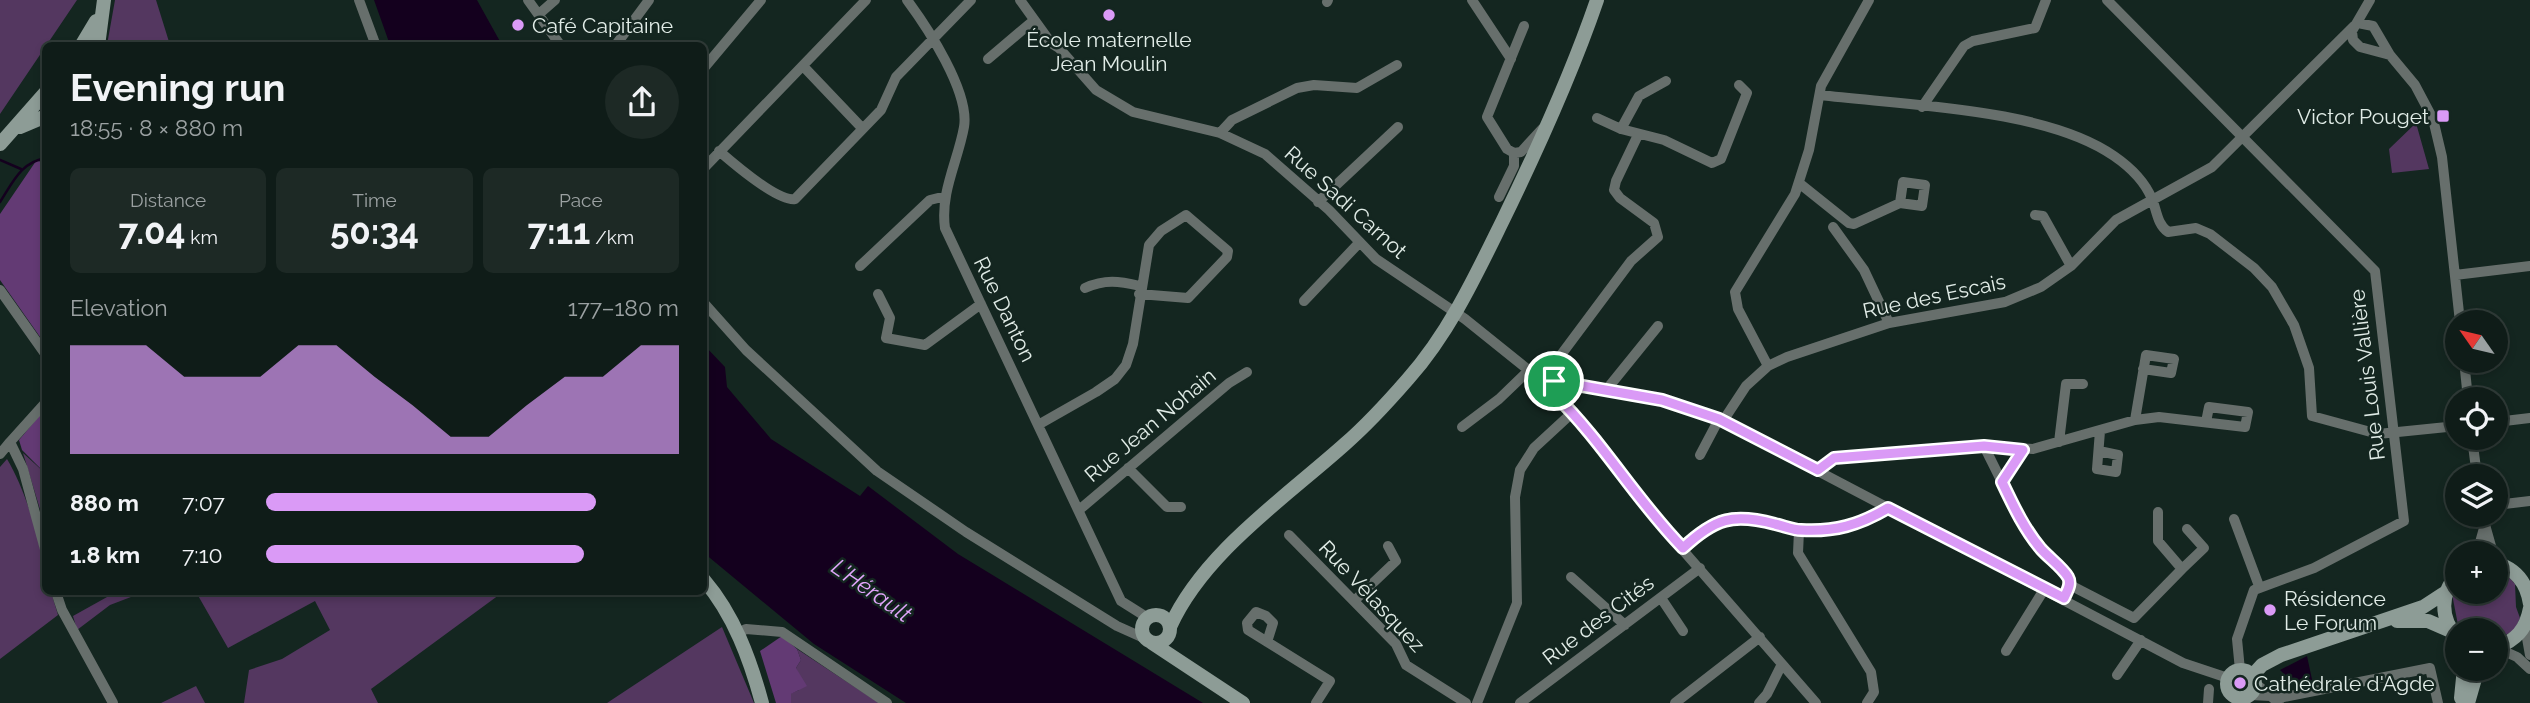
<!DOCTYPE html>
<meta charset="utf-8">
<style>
:root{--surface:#0f1c18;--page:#1d2925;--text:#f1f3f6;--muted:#9ba1a2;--line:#2f3a37;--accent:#da9af6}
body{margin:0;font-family:Raleway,sans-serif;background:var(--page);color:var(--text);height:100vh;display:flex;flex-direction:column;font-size:26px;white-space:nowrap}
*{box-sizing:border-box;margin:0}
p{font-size:23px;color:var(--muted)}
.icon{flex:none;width:38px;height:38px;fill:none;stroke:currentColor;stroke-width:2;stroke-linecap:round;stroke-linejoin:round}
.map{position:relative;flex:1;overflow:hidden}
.details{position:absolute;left:42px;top:42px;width:665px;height:553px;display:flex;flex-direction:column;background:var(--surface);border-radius:10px;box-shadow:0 4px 10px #0003,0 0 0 2px var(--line)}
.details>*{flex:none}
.needle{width:46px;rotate:304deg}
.buttons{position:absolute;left:2445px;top:310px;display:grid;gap:14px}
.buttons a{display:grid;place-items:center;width:63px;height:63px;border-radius:50%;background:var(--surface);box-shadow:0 4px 10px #0003,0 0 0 2px var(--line);font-size:35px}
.pin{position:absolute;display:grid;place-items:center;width:60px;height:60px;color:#fff;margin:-30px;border:4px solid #fff;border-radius:50%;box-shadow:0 2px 7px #0007}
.round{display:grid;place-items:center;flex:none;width:74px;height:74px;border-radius:37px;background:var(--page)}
.overview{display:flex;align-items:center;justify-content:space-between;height:119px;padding:0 28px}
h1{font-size:38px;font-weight:700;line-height:52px}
.stats{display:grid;grid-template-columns:repeat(3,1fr);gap:10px;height:119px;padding:7px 28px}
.stats div{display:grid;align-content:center;border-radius:10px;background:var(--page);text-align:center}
.stats b{font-size:35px;font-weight:700}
.stats small{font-size:19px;font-weight:400}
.stats p{font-size:19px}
.chart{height:196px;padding:14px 28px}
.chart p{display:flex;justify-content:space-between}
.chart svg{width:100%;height:126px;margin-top:7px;fill:var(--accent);opacity:.7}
ul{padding:0 28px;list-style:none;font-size:23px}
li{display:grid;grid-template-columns:112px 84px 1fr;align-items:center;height:52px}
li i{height:18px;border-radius:9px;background:var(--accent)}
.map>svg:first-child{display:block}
</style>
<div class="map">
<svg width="2530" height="703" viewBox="0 0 2530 703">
<rect width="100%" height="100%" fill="#142620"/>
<path fill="#543760" d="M0 0H77L0 114Z
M115 0H156L170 45H107Z
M2416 123 2429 169 2392 173 2389 149Z
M23 453 45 473V526Z
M7 459C27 492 45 553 46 592H51L58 615 0 659V467Z
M2496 570 2507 575 2515 584 2516 607 2520 618 2514 631 2496 639V630H2459L2452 594 2457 585V592H2496Z
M116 592H144L110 605 77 630 73 616Z
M196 592H195H503L371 689 378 703H244L249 670 282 659 330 630 315 601 228 648Z
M722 627 754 703H607Z
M797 649 879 703H791L790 694 799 690 796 668 801 660Z
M196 686 205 703H161Z"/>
<path fill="#633a74" d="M36 161 45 162V344L0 280V214Z
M45 409V473L22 450 19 440Z
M782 636 797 649 801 660 796 668 807 686 791 694V703H776L760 651Z"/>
<path fill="#14001e" d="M374 0H477L502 45H390Z
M704 345 725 367 727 387 771 439 860 496 868 486 958 554 1203 703H906L814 644 704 553Z
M2307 656 2313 684 2297 687 2280 670Z"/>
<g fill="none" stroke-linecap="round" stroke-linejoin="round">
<path stroke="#14001e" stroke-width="2.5" d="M0 160 21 169
M0 202C13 182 21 162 46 158"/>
<path stroke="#676f6c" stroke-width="10" d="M359 0 376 46
M528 0 561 46
M907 0C927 27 970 92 964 127 958 161 940 192 945 228L1121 601 1148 618
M1020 0 1051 43 1059 48 1096 90 1133 112 1220 133 1265 154 1329 210 1376 259 1465 319 1536 376 1663 400 1719 419 2183 663 2228 678
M1472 0 1511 59
M2107 0 2375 271 2404 521 2314 568 2254 590 2237 639 2240 670
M2370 0 2352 31 2353 40 2360 47 2390 55
M1327 2 1328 0
M539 14 555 0
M2358 23 2373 26 2390 55 2415 85 2433 119 2442 157 2460 322
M615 46 649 0
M988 59 1033 21
M803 66 862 128
M704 68 761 0
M1820 95C1903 105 2046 108 2114 156 2130 167 2145 182 2152 199 2157 211 2157 224 2168 232L2196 228 2210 234 2254 268 2272 287 2294 325 2309 368 2312 416 2378 434 2457 426
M1922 107 1964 46 1973 41 2035 28 2046 0
M1597 118 1621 129 1664 140 1712 163 1721 159 1747 93 1739 85
M1621 129 1639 96 1666 81
M1220 133 1232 120 1297 88 1314 85 1357 88 1397 65
M719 151C734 164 778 202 795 199L881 110 896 77 971 0
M1514 153 1521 152 1542 129
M704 168 866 0
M1799 183 1849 223 1854 224 1900 203 1922 206 1925 185 1903 182 1900 203
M1499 197 1514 166V153L1507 149 1487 117 1524 26
M1318 202 1398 127
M2035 215 2043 216 2071 266
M1833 227 1864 270 1889 323
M860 266 930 200 946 196
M2455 275 2530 266
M1085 288C1105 279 1119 281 1140 286
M0 290 46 355
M878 294 890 318 886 338 925 345 981 304
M1304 301 1359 243
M704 303 746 350 877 471 966 532 1117 626 1146 639
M2464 360 2468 399
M1768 366 1738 309 1735 292 1795 194 1809 150 1821 86 1869 0
M1543 379 1631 261 1658 237 1654 223 1620 198 1614 190 1616 181 1638 135
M1554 381 1555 395 1597 439 1654 517 1816 703
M1607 389 1658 326
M46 402 10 442 23 469 46 553
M2135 420 2146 355 2174 359 2171 373 2143 369
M1723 421 1746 386 1768 366 1787 357 1889 323 2005 302 2041 287 2071 266 2116 220 2212 167 2354 26
M2496 422 2530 418
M1038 425 1096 392 1115 379 1126 365 1133 344 1149 245 1161 231 1186 215 1228 251 1227 257 1188 298 1139 294
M1462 427 1499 399 1528 371
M2472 438 2477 476
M2059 442 2066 384H2083
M1984 446C2008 494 2027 539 2067 575L2068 589
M2099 451 2118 455 2116 472 2097 469 2100 431
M0 454 10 442
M1700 455 1719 419
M1128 468 1167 507H1181
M1818 470 1834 458 1984 446 2033 449 2135 420 2159 417 2245 427 2248 412 2209 407 2206 422
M2002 482 2023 450
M2496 505 2530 501
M1079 510 1229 383 1247 372
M2482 514 2493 553
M2234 519 2259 586
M1799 531 1798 553 1871 672 1874 692 1867 703
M1289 535 1396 644 1406 665 1466 703
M1683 548C1694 538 1707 525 1722 520 1745 511 1773 525 1796 530 1829 537 1860 525 1888 507
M2477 553 2484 528
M2182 569 2204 548 2187 529
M1571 577 1625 625
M2070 585 2134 618 2182 569 2158 541V512
M56 592 62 610 113 703
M1661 598 1683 631
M1354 601 1396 561 1388 546
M2525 627 2530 655
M738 633 746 629 782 632 887 703
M1267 642 1273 623 1266 616 1256 612 1247 623 1248 630 1330 681 1316 703
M2497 648 2517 657 2530 669
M2006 651 2045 588
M2117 675 2141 640
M2255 683 2279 703
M2251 695 2270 696
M2274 699 2430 668 2438 703
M1477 703 1517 603 1515 497 1520 470 1534 448 1573 412
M1520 703 1700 568
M1675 703 1760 637
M1759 703 1767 694 1782 664
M2208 703 2209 689"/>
<path stroke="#8d9c96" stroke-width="14" d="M81 46 96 21
M98 46 104 0
M20 127 46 116
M0 144 46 92
M2496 563C2516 569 2527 583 2530 604
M2457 575C2440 594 2440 618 2457 637
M704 580C734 615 750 659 762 703
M1142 629a14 14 0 1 1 28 0a14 14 0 1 1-28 0Z
M2397 621H2428L2451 631
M1170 627C1203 553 1286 497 1345 444 1368 424 1388 402 1408 379 1449 333 1476 275 1503 220 1538 148 1571 76 1597 0
M1152 643 1243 703
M2496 648C2516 640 2526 630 2530 608
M2227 684a14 14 0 1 1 28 0a14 14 0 1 1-28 0Z
M2252 676 2262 665 2281 655 2423 607 2446 592
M2461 698 2464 668
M2468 703 2478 668"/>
</g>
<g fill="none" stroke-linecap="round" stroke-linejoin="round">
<defs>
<path id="route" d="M1554 381 1662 400 1719 419 1818 470 1834 458 1984 446 2023 450 2002 482C2013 505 2024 529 2041 549 2049 558 2062 567 2068 577 2072 584 2067 591 2064 598L1888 508C1859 525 1835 532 1801 530 1793 530 1784 526 1775 524 1733 513 1715 518 1683 548 1636 500 1603 442 1555 395Z"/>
</defs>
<use href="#route" stroke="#fff" stroke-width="14"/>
<use href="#route" stroke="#da9af6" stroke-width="9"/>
</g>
<g fill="#da9af6" stroke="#142620" stroke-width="2.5">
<circle cx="1109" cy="15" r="7"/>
<circle cx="518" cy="25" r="7"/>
<rect x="2436" y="109" width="14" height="14" rx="3.5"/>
<circle cx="2270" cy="610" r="7"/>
<circle cx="2240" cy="683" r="7"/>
</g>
<g text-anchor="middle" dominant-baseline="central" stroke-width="5" stroke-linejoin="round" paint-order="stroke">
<g font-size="21" fill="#e1ece7" stroke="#142620" text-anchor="start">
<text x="532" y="25">Café Capitaine</text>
<text x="1109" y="39" text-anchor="middle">École maternelle<tspan x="1109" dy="24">Jean Moulin</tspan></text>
<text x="2429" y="116" text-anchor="end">Victor Pouget</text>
<text x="2284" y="598">Résidence<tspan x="2284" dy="24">Le Forum</tspan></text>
<text x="2254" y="683">Cathédrale d'Agde</text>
</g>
<g font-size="21" fill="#e1ece7" stroke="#142620">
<text transform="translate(1346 202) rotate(42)">Rue Sadi Carnot</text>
<text transform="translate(1934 296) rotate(-12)">Rue des Escais</text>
<text transform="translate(1005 309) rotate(64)">Rue Danton</text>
<text transform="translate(2367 375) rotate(-97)">Rue Louis Vallière</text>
<text transform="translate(1150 425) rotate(-40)">Rue Jean Nohain</text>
<text transform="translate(1372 596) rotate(47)">Rue Vélasquez</text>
<text transform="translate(1598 620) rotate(-37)">Rue des Cités</text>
</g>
<g font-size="23" font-style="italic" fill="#e1a5fb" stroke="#142620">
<text transform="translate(872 590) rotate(35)">L'Hérault</text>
</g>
</g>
</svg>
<div class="buttons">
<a><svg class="needle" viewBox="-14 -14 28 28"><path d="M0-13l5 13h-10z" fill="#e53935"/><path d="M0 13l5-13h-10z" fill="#9ba1a2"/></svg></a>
<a><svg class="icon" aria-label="locate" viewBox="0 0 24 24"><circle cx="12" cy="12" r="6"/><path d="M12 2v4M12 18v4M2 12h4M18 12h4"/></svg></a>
<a><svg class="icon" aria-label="layers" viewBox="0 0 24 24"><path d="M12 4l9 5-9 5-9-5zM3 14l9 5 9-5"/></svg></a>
<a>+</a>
<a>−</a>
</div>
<div class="pin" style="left:1554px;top:381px;background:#1e9e55"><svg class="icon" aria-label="arrive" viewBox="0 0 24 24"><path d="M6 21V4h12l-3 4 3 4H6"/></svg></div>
<section class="details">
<div class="overview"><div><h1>Evening run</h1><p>18:55 · 8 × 880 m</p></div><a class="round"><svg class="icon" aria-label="share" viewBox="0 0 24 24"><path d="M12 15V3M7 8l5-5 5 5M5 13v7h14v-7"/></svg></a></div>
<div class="stats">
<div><p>Distance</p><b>7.04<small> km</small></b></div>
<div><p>Time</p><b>50:34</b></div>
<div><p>Pace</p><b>7:11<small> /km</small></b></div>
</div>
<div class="chart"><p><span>Elevation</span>177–180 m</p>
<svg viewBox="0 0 160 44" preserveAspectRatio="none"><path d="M0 44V6L10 6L20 6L30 17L40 17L50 17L60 6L70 6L80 17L90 27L100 38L110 38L120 27L130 17L140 17L150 6L160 6V44z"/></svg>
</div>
<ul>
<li><b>880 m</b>7:07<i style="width:80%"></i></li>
<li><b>1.8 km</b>7:10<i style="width:77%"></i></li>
</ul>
</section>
</div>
